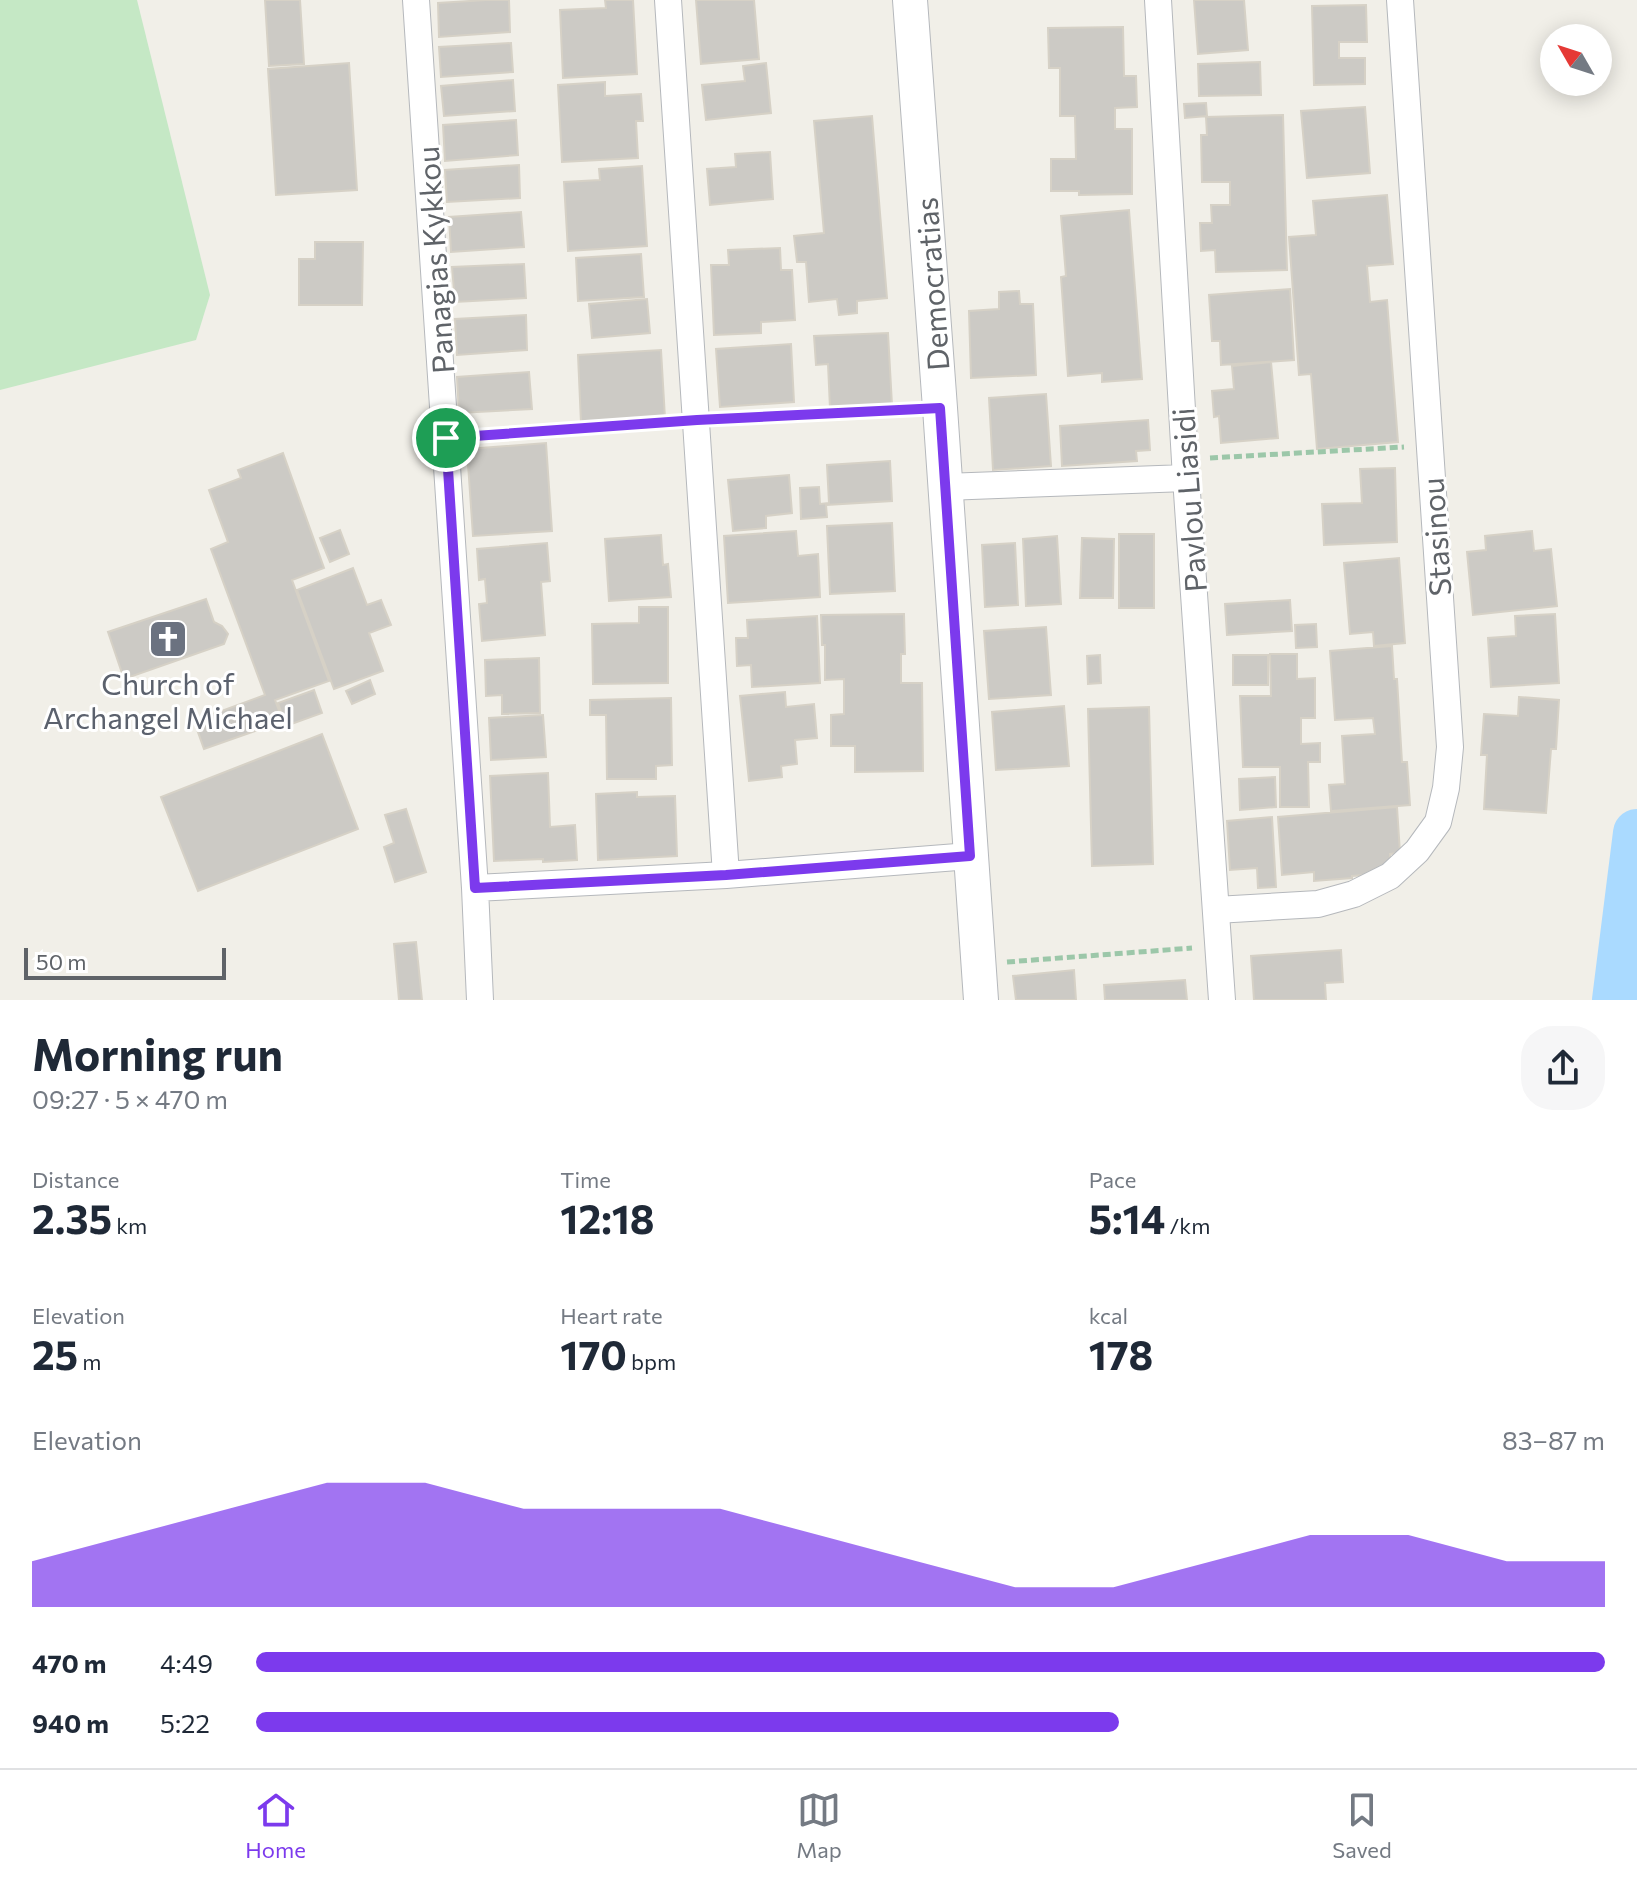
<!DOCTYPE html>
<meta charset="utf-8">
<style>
:root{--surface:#fff;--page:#f6f6f7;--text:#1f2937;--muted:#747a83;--line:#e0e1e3;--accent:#7c3aed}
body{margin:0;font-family:Commissioner,sans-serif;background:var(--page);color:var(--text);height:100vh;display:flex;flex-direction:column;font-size:30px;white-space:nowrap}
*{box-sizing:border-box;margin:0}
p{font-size:26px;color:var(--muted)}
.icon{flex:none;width:44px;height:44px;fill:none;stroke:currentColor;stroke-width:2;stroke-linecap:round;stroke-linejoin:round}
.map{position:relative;height:1000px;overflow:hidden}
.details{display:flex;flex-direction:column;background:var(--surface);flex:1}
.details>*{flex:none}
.needle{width:52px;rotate:309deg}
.fabs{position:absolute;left:1540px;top:24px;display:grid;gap:16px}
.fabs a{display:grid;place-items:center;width:72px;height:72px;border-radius:50%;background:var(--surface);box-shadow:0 4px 20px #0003;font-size:40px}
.scale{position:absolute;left:24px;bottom:20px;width:202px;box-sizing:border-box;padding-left:8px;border:4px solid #5f6368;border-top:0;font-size:22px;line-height:28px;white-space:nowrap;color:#5f6368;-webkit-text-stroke:6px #fff;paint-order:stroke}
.pin{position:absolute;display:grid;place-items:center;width:68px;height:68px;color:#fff;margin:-34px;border:4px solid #fff;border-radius:50%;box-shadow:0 2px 8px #0007}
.round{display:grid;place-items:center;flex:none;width:84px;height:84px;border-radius:32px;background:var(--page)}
.overview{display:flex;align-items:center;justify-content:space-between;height:136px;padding:0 32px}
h1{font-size:44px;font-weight:700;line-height:60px}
.stats{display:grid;grid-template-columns:repeat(3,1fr);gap:12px;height:136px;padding:8px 32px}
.stats div{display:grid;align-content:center}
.stats b{font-size:40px;font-weight:700}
.stats small{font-size:22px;font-weight:400}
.stats p{font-size:22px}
.chart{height:224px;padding:16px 32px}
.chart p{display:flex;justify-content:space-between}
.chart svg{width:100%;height:144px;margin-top:8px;fill:var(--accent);opacity:.7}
ul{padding:0 32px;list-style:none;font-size:26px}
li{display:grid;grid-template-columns:128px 96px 1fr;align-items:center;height:60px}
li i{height:20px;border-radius:10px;background:var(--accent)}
.tabs{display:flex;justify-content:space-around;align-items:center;height:112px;border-top:2px solid var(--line);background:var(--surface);font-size:22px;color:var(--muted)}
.tabs a{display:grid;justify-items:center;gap:4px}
.tabs .active{color:var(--accent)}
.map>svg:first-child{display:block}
</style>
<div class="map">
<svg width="1637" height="1000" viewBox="0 0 1637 1000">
<rect width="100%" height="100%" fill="#f1efe8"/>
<path fill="#c5e8c5" d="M0 0H137L210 295 196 340 0 390Z"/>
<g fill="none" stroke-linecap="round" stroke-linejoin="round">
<path stroke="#aadaff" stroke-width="48" d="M1616 1000 1637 833"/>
</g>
<path fill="#cccac5" stroke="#d6d1c6" stroke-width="2" d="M265 0H300L304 64 269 66Z
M486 0H509L510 32 439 37 438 3Z
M605 0H633L637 74 563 78 560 10 606 8Z
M696 0H754L759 59 701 64Z
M1194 0H1244L1248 50 1198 54Z
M1366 5 1367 42H1339V58H1365V84L1314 85 1312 6Z
M1123 27 1124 76H1136L1137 107 1115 108V129H1132V194L1079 195V191H1051V159H1076L1075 116H1060V68H1049L1048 28Z
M511 43 513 72 441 77 439 47Z
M1260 62 1261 95 1199 96 1198 64Z
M349 63 357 190 276 195 268 69Z
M766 63 771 113 706 120 702 85 745 81 743 66Z
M513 80 515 111 444 116 441 86Z
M605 82V96L641 94 643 121H636L638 158 562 162 558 85Z
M1206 103 1207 116 1185 118 1184 104Z
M1365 107 1370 173 1307 178 1301 111Z
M1283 115 1287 270 1216 272 1215 250 1201 251 1200 223H1212L1211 205H1230V182H1202L1201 135H1207L1206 117Z
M872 116 887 298 857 301V313L839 315 837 299 809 302 806 262H797L794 236 824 233 814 121Z
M516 120 518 155 445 161 443 125Z
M770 152 773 199 710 205 707 169 736 167 735 154Z
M519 165 520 198 447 202 445 170Z
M642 166 647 246 568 251 564 182 600 180 599 169Z
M1387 195 1393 264 1367 266 1370 302 1387 300 1398 442 1317 449 1311 374 1299 375 1289 237 1316 235 1313 201Z
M1129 210 1142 379 1102 382V373L1068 376 1061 277 1066 276 1061 216Z
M521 212 524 247 451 252 449 217Z
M315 242H363L362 305H299V259H315Z
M780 248 781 270H792L795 320 761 322V333L714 335 711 265H729L728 250Z
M641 254 644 297 578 301 576 258Z
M524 264 526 298 455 302 452 267Z
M1290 289 1294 360 1221 365 1220 341H1212L1209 295Z
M1019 291 1020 304H1033L1036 375 971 378 969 311 999 309V292Z
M647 299 650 333 592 338 589 304Z
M526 315 527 350 457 355 455 319Z
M888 333 892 405 830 408 828 364 816 365 814 336Z
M791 344 794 402 720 407 716 349Z
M661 350 665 418 581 423 578 355Z
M1271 362 1278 438 1221 443 1219 416 1214 417 1212 391 1234 389 1232 366Z
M529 372 532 409 459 413 457 377Z
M1046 394 1051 466 993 470 989 398Z
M1148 420 1150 450 1136 451 1137 461 1062 466 1060 426Z
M546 443 552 531 473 536 467 449Z
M283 453 324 568 292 580 329 681 275 700 283 721 204 749 194 721 265 695 211 549 228 542 209 490 241 478 238 470Z
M890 461 892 501 826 505 827 517 801 519 800 488 819 487 820 504 829 503 827 465Z
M1395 468 1397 542 1324 545 1322 504 1362 503 1360 469Z
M789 475 792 513 766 516V528L733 531 728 480Z
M892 523 895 591 830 594 827 526Z
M340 530 349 554 330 562 320 538Z
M796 531 798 556 818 554 820 597 728 603 724 536Z
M1532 531 1534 551 1551 549 1557 606 1473 615 1467 552 1486 550 1485 536Z
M1119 534H1154V608H1119Z
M661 535 663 565 668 564 671 597 609 601 605 539Z
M1057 536 1061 604 1026 606 1023 539Z
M1082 538 1114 539 1113 598H1080Z
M547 543 550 581 541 582 545 635 482 641 479 604 487 603 485 579 479 580 477 549Z
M1015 543 1018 605 985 607 982 545Z
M1399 558 1405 643 1374 646 1373 632 1350 634 1344 563Z
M353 568 367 605 381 600 391 625 369 633 383 671 334 689 297 590Z
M206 599 214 622 222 626 228 634 224 644 124 679 108 632Z
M1290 600 1292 631 1227 635 1225 604Z
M639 607H668V683L593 684 592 624 639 623Z
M904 614 905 654H901V683H922L923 771 855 772V746H831V715L844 714V679L825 680V645H822L821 615Z
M1555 614 1559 683 1491 687 1488 638 1516 636 1515 616Z
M817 616 820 683 752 687 751 665 737 666 736 638H748L747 620Z
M1316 624 1317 647 1296 648 1295 625Z
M1046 627 1051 695 989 699 984 631Z
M1392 646 1394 679H1397L1402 762H1407L1410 805 1331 811 1329 785 1345 784 1342 736 1375 734 1373 718 1335 720 1330 651Z
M1270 654H1297V679L1315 678V718H1301V744L1320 743V762H1308L1309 807H1280V767H1243L1240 696H1271Z
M1100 655 1101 683 1088 684 1087 656Z
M1233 655H1268V685H1233Z
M539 658 540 713 502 714V695L486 696 485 660Z
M370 680 375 694 352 704 346 691Z
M314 690 322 713 286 726 278 703Z
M785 692 786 707 814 704 817 738 795 740 797 764 781 766 782 777 749 781 740 696Z
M1519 697 1559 700 1556 749H1551L1546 813 1484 809 1487 755H1481L1484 714 1518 716Z
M671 698 672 765 656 766V779H607L606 715H590V700Z
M1064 706 1069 766 996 770 992 712Z
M1149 707 1153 864 1092 866 1088 709Z
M543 715 546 757 491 760 489 718Z
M322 734 358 829 198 891 161 797Z
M548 773 550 827 575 825 577 860 543 862V859L494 861 490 776Z
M1275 777 1276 807 1240 810 1239 779Z
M637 792V797L675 796 677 856 598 860 596 794Z
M1397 807 1400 853 1390 854 1391 873 1352 876V878L1314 881V872L1282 875 1278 817Z
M406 809 426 872 395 882 384 847 394 843 385 815Z
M1272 817 1276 887 1258 888 1257 868 1230 870 1227 821Z
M416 942 422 1000H399L394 944Z
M1341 950 1343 982 1325 983 1326 1000H1254L1251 956Z
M1074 970 1076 1000H1016L1013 976Z
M1185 980 1187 1000H1105L1104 985Z"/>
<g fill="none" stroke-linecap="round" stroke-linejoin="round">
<defs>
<path id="minor" d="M416 0 475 888 480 1000
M668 0 726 875
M1158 0 1186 478 1222 1000
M945 487 1186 478
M475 888 726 875 970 856
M1216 910 1318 904 1354 894 1390 876 1417 851 1438 822 1446 788 1450 747 1400 0"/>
<path id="tertiary" d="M910 0 940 408 981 1000"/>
</defs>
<use href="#minor" stroke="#b5b8bc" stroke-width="28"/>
<use href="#tertiary" stroke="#b5b8bc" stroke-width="36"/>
<path stroke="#9cc7a9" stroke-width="5" stroke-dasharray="8 4" stroke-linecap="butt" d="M718 419 912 409
M471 436 672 421
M1210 458 1404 447
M1007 962 1192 948"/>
<use href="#minor" stroke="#fff" stroke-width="26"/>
<use href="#tertiary" stroke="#fff" stroke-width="34"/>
</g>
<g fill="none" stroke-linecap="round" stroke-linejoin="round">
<defs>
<path id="route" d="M940 408 970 856 726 875 475 888 446 438 697 420Z"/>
</defs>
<use href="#route" stroke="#fff" stroke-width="16"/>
<use href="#route" stroke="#7c3aed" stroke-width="10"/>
</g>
<defs>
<symbol id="church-square" viewBox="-11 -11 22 22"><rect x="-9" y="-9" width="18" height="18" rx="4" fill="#6b7280" stroke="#fff"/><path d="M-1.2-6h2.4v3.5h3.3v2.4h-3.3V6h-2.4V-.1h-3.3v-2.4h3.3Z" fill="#fff"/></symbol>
</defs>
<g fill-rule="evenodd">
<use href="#church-square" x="146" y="617" width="44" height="44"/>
</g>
<g text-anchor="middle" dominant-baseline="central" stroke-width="6" stroke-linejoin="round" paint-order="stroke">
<g font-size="30" fill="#5f6368" stroke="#fff">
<text transform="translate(434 260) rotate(-94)">Panagias Kykkou</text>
<text transform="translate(931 284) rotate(-94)">Democratias</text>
<text transform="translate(1188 500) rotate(-94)">Pavlou Liasidi</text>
<text transform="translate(1435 537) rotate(-94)">Stasinou</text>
</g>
<g font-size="30" fill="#5b616d" stroke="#fff">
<text x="168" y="682">Church of<tspan x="168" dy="34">Archangel Michael</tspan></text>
</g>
</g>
</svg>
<div class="fabs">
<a><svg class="needle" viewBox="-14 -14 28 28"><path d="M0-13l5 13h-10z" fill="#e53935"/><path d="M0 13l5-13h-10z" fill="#747a83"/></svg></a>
</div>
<div class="scale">50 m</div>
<div class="pin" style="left:446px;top:438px;background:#1e9e55"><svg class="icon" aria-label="arrive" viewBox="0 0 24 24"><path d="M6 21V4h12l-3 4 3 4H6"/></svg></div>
</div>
<section class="details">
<div class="overview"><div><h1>Morning run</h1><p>09:27 · 5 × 470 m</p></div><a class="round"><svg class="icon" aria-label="share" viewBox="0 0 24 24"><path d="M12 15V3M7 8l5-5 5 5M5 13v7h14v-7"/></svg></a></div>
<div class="stats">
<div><p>Distance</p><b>2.35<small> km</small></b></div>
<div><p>Time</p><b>12:18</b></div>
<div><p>Pace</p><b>5:14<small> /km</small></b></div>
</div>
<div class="stats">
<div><p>Elevation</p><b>25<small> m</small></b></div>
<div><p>Heart rate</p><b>170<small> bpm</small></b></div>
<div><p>kcal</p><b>178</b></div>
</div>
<div class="chart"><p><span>Elevation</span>83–87 m</p>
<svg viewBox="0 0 160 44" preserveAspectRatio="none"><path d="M0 44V30L10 22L20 14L30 6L40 6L50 14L60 14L70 14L80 22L90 30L100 38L110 38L120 30L130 22L140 22L150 30L160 30V44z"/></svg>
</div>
<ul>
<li><b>470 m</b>4:49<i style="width:100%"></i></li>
<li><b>940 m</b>5:22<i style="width:64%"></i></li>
</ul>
</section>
<nav class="tabs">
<a class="active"><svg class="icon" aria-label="home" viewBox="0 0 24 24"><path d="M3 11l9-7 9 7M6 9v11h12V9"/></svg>Home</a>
<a><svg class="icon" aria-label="map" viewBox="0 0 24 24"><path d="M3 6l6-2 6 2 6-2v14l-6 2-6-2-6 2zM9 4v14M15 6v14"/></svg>Map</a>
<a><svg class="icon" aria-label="saved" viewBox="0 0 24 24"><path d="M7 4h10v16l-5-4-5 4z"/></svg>Saved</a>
</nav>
